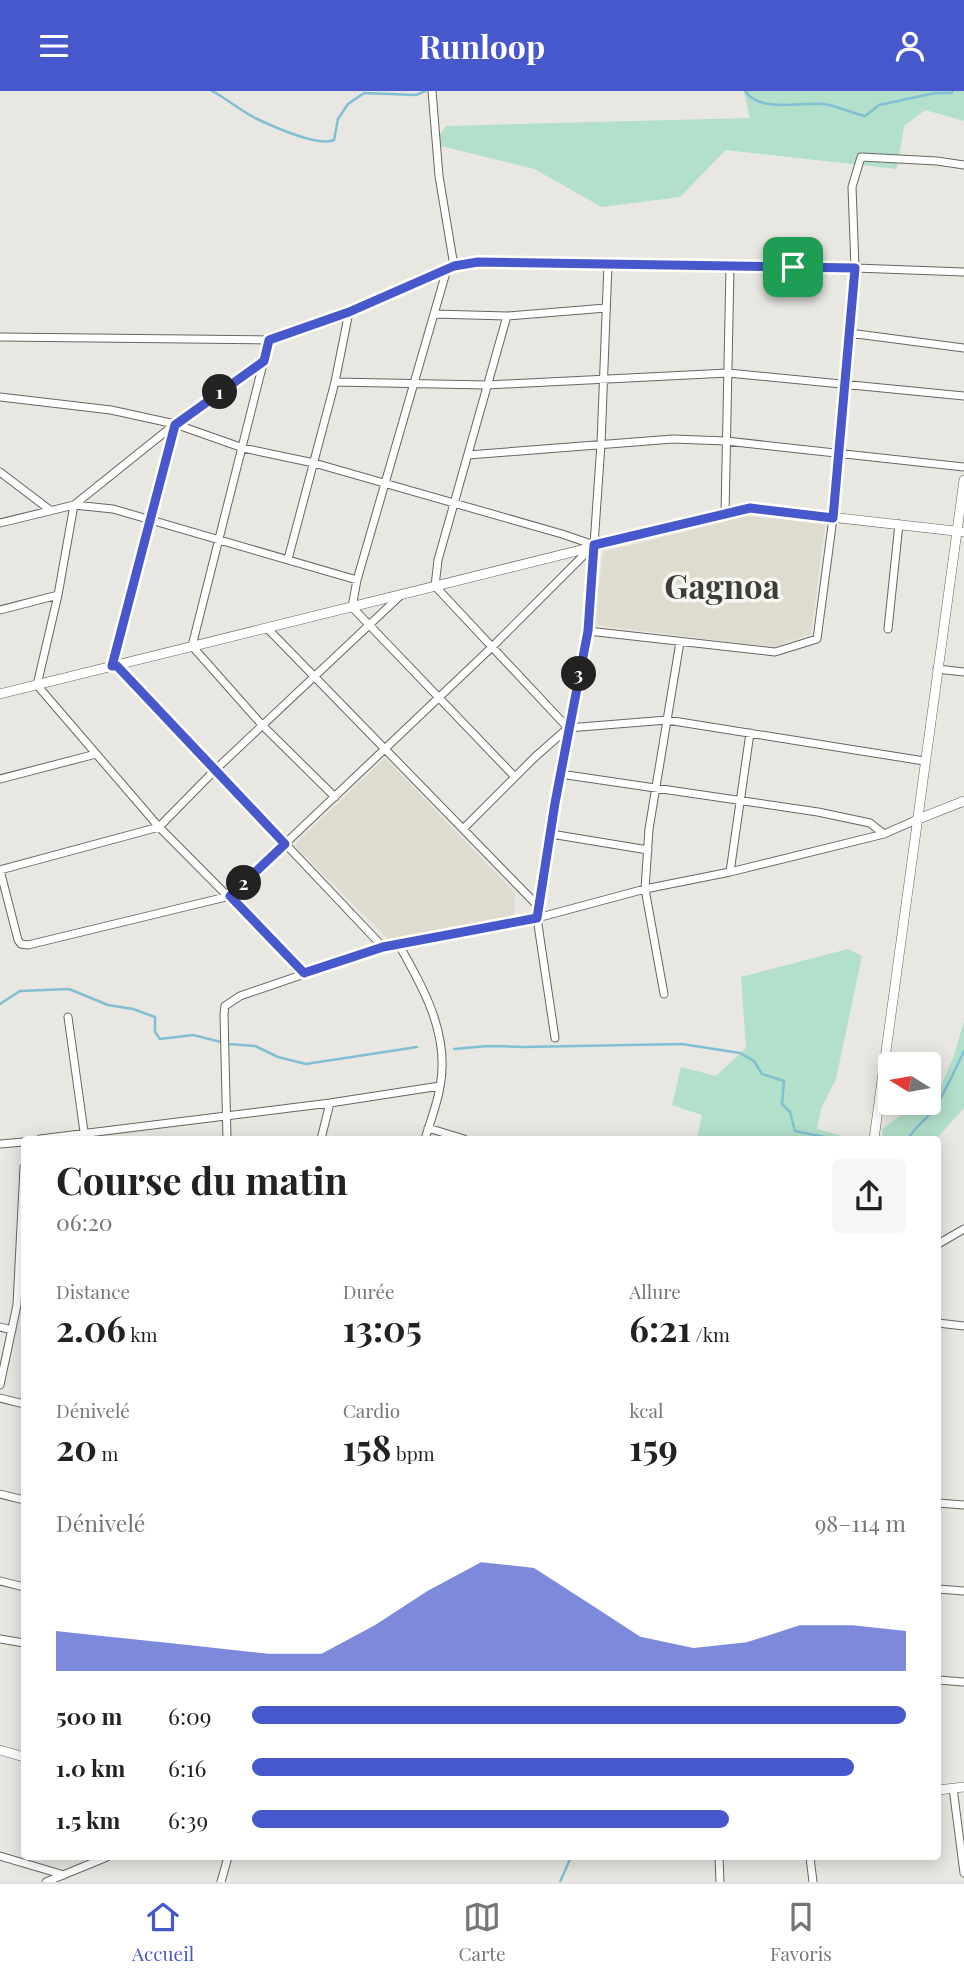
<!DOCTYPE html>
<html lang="fr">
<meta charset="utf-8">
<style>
:root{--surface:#fff;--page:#f6f6f6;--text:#222;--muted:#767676;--line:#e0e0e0;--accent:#4758cd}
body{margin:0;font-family:"Playfair Display",serif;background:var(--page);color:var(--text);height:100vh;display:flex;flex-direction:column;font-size:26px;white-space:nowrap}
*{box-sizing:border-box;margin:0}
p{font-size:23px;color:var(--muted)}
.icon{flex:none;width:38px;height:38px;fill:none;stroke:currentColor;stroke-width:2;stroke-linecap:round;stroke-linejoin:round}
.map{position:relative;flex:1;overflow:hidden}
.drawer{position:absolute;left:21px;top:1045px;width:920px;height:724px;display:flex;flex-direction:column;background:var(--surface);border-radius:7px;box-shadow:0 4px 18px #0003}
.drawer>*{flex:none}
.needle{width:46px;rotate:281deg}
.fabs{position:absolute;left:878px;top:961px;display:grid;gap:14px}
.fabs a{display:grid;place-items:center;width:63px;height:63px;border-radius:7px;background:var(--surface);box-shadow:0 4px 18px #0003;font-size:35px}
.pin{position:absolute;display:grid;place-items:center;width:60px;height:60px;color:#fff;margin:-30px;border-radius:14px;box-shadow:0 4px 10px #0006}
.km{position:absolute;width:35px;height:35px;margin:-18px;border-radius:50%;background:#222;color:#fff;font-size:19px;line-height:35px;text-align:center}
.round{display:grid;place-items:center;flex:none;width:74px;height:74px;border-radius:7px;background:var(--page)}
.summary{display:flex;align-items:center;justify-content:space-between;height:119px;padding:0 35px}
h1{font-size:38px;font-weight:700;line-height:52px}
.metrics{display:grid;grid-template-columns:repeat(3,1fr);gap:10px;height:119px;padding:7px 35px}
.metrics div{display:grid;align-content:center}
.metrics b{font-size:35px;font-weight:700}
.metrics small{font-size:19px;font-weight:400}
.metrics p{font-size:19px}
.chart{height:196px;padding:14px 35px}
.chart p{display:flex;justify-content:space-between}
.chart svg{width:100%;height:126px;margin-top:7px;fill:var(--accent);opacity:.7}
ul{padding:0 35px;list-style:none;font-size:23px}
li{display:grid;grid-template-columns:112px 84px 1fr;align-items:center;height:52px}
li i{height:18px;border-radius:9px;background:var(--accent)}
header{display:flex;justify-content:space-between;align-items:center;height:91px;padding:0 35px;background:var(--accent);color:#fff;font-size:32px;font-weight:700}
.tab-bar{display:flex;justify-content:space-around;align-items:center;height:98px;border-top:2px solid var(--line);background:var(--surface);font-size:19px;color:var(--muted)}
.tab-bar a{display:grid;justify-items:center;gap:4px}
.tab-bar .selected{color:var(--accent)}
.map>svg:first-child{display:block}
</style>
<header><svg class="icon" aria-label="menu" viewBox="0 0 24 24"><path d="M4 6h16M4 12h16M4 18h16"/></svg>Runloop<svg class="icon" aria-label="person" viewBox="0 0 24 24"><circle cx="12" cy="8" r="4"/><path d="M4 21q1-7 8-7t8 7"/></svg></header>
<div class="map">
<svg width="964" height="1791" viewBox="0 0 964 1791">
<rect width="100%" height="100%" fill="#e9e7e2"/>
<path fill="#dedccf" d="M748 425 825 433 811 543 773 556 594 534 603 461Z
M385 667 515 802 514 824 393 853 294 754Z"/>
<path fill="#b2e0ca" d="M744 0H964V30L925 19 904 35 897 78 726 59 680 106 602 116 534 78 433 53 446 35 750 27Z
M848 858 862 865 836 988 821 1018 817 1038 853 1048H697L702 1024 672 1014 681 976 716 985 746 957 741 886Z
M964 930V1017L936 1048H883L882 1038 911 1017 932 1016 954 964Z"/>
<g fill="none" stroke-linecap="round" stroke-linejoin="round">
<path stroke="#80bfd4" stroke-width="2.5" d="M212 0C227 8 240 19 255 27 272 35 318 56 334 49L338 28 348 13 364 2 416 4 425 0
M745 0C760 22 799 11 823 13 835 14 851 22 865 25L879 14 935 2H952V0
M0 913 20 900 69 898 108 914 133 918 155 926V941L160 948 193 944 229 953 255 955 278 966 306 973 417 956
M454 958 488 955 524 956 682 953 740 962 754 970 762 983 784 990 782 1013 790 1021 795 1040 834 1048
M908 1048C915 1035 928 1028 936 1015 947 998 955 978 964 960
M560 1791 571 1766"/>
<defs>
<path id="minor" d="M432 0 439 85 454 175
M447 178 357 489 352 516 515 686
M434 223 507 225 606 217
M507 225 438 469 435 495 568 637
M849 242 964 257
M0 246 269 249 349 221 454 175 478 171 855 177 964 181
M269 249 192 555 262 634 335 706
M264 270 175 333 74 414 58 504 37 594 159 736 304 882
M335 291 487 294 728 282 964 305
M0 306 111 319 175 333 243 357 314 372 562 443 594 454
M468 364 673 348 726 350 964 376
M0 381 50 419
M725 423 730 176
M0 432 74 414 113 418 357 489
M288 468 335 291 349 221
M0 519 58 504
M267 537 538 815
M888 538 899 433
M588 540 775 561 817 548 833 427 855 177 852 96 861 66 937 70 964 74
M112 575 175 333
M117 575 383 856
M937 578 964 581
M560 683 818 721 870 732 884 743
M0 688 96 663
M463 738 535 666 568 637 667 629 924 670
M551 743 648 759
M0 779 18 849 21 853 28 854 230 805 491 557 591 457
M0 779 159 736 215 679 401 504
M730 781 750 642
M399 854C424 898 450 944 440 996 437 1014 430 1031 425 1048
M664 903 645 798 649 738 680 551
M68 926 85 1048
M555 947 537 827 555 712 588 540 601 353 608 173
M428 1037 464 1048
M40 1048 330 1012 440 995
M227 1048 224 923 225 915 240 905 383 856 537 827 645 798 730 781 884 743 916 729
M321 1048 330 1012
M0 1053 24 1051
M938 1153 964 1138
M938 1232 964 1235
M0 1236 12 1239
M0 1294 17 1214 24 1076
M0 1307 24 1313
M0 1403 24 1409
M938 1412 964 1414
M0 1490 24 1496
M938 1498 964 1500
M0 1548 24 1552
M938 1589 964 1591
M953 1697 964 1782
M0 1765 64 1784
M719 1766 720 1791
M810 1766 813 1791
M46 1791 107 1766
M221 1791 228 1766"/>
<path id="tertiary" d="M0 603 750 417 964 441
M916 729 964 710
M874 1048 964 389
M0 1659 24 1666
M938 1699 964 1696"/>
</defs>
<use href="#minor" stroke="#676661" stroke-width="9"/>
<use href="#tertiary" stroke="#676661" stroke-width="10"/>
<use href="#minor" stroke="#fff" stroke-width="7"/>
<use href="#tertiary" stroke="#fff" stroke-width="9"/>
</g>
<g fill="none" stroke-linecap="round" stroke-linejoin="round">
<defs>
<path id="route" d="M478 171 855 177 833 427 750 417 594 454 588 540 555 712 537 827 383 856 304 882 230 805 285 753 117 575H112L175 334 264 270 269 249 349 221 454 175Z"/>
</defs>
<use href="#route" stroke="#fff" stroke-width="14"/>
<use href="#route" stroke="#4758cd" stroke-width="9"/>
</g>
<g text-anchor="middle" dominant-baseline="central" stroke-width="7" stroke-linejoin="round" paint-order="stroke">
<g font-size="33" font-weight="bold" fill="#3d3c38" stroke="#f6f5ef">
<text x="722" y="494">Gagnoa</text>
</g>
</g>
</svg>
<div class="fabs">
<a><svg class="needle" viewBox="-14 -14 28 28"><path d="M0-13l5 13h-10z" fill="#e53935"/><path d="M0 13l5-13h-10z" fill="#767676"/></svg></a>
</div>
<div class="pin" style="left:793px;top:176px;background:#1e9e55"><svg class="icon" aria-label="arrive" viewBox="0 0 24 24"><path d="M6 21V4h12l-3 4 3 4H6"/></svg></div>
<b class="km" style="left:220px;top:301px">1</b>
<b class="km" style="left:244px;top:792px">2</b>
<b class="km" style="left:579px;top:583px">3</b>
<section class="drawer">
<div class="summary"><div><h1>Course du matin</h1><p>06:20</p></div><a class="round"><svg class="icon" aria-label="share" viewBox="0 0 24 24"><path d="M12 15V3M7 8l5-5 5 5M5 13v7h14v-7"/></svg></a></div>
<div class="metrics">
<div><p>Distance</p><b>2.06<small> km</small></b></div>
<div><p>Durée</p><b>13:05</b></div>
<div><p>Allure</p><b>6:21<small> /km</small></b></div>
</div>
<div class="metrics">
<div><p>Dénivelé</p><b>20<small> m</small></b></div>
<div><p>Cardio</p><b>158<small> bpm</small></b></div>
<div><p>kcal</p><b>159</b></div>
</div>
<div class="chart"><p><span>Dénivelé</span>98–114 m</p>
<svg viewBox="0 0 160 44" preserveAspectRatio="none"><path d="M0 44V30L10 32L20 34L30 36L40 38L50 38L60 28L70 16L80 6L90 8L100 20L110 32L120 36L130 34L140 28L150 28L160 30V44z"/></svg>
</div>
<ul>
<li><b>500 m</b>6:09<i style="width:100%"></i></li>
<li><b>1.0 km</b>6:16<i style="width:92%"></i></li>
<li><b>1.5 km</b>6:39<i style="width:73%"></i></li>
</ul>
</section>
</div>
<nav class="tab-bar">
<a class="selected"><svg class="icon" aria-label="home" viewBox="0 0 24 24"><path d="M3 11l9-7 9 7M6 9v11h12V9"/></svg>Accueil</a>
<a><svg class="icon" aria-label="map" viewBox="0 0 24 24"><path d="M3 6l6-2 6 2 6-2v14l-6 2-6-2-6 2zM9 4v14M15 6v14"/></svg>Carte</a>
<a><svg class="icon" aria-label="saved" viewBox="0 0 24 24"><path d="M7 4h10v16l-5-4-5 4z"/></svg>Favoris</a>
</nav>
